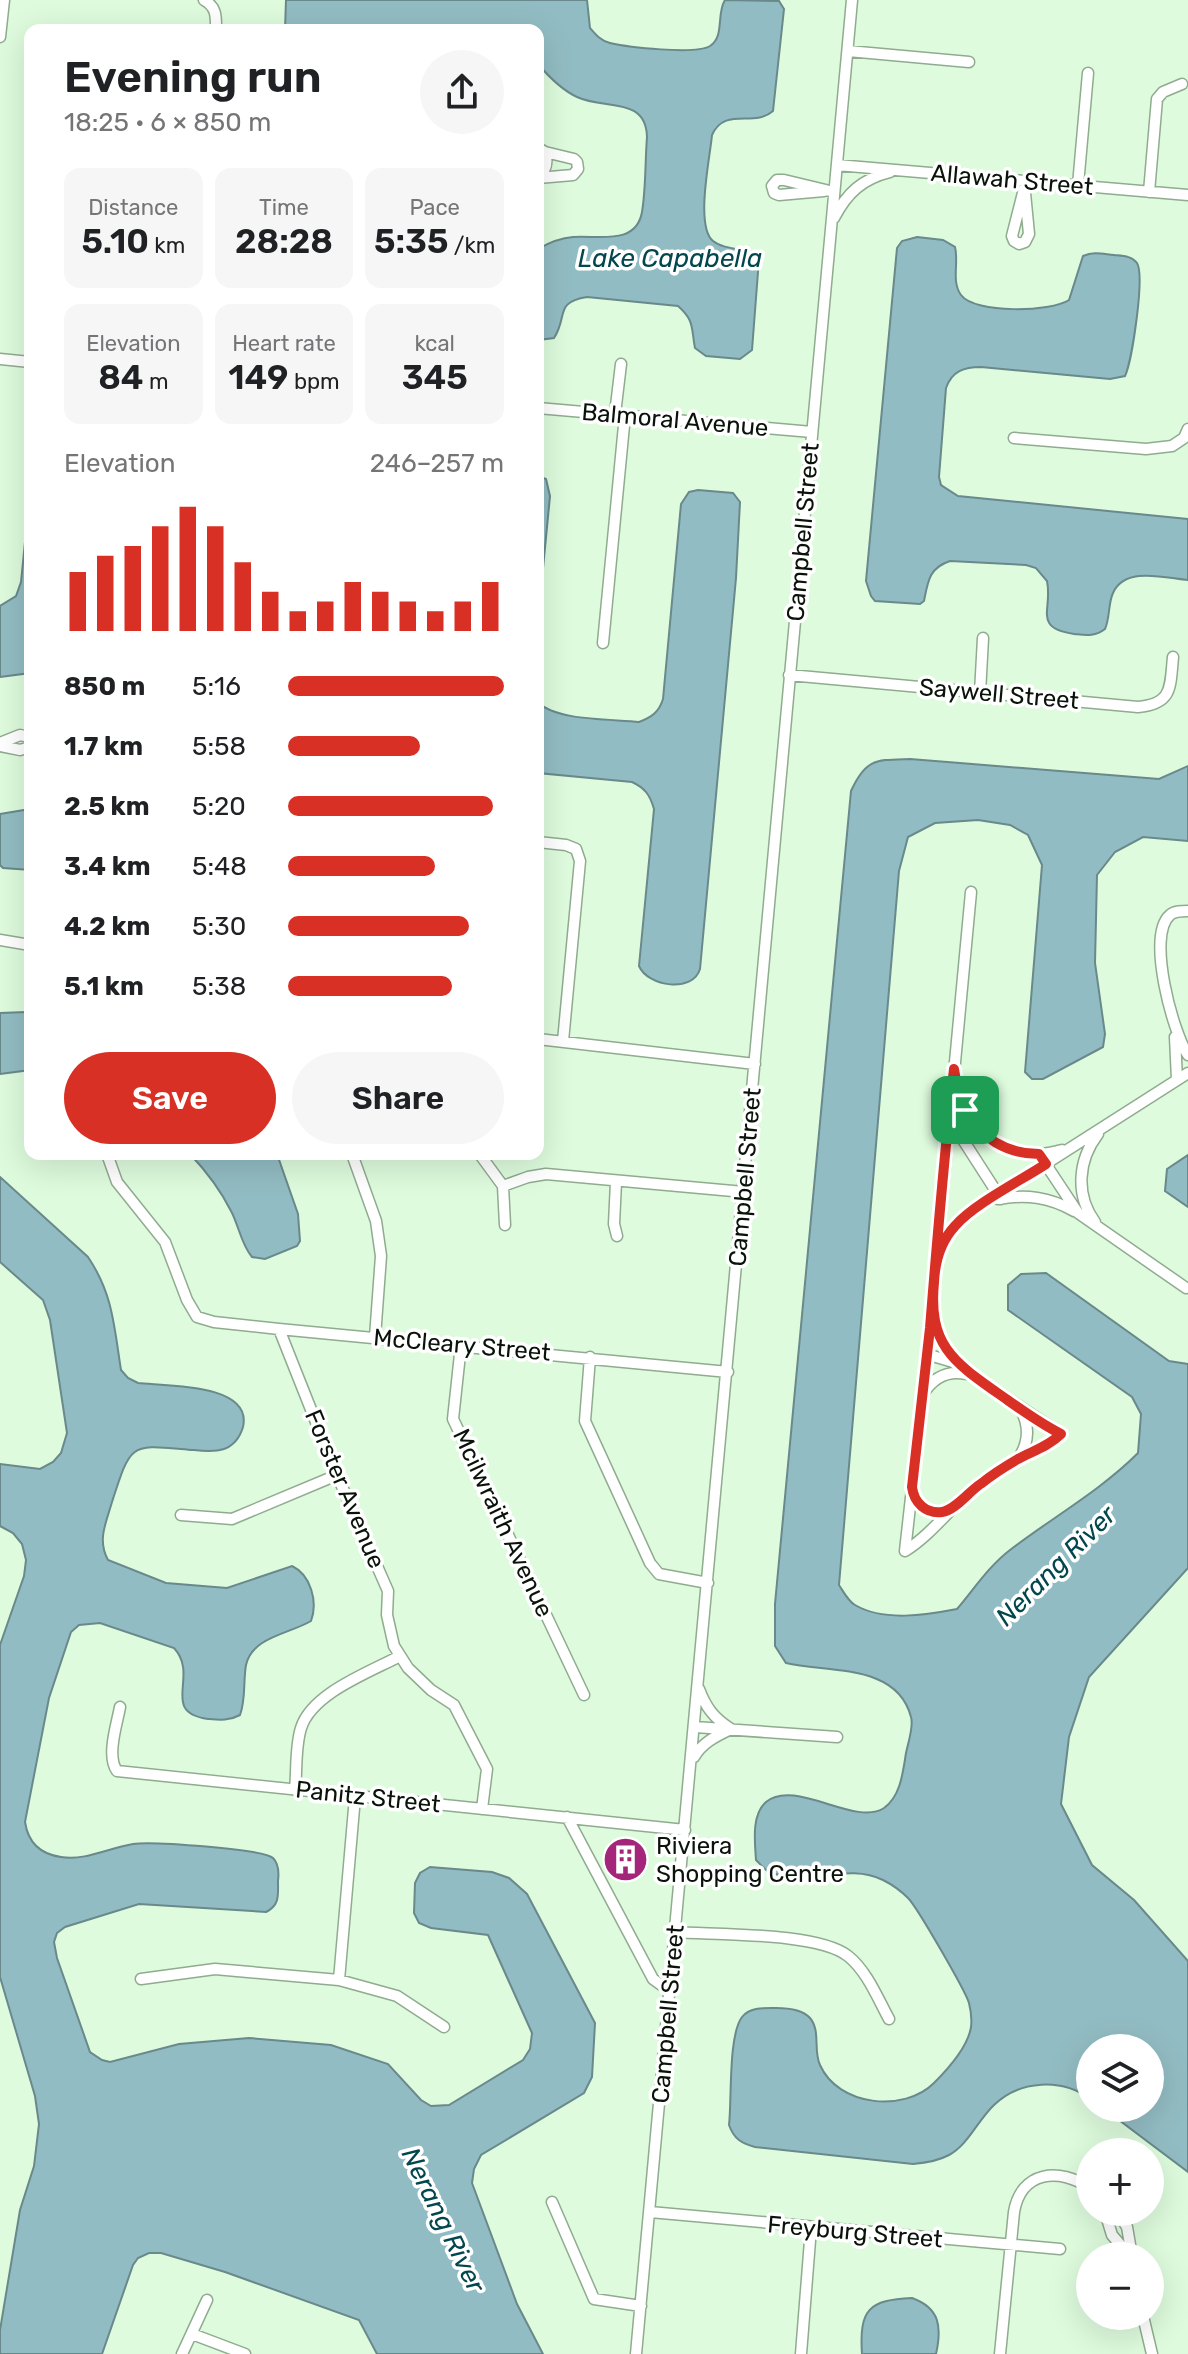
<!DOCTYPE html>
<meta charset="utf-8">
<style>
:root{--surface:#fff;--page:#f6f6f6;--text:#202124;--muted:#757577;--accent:#d93025}
body{margin:0;font-family:Rubik,sans-serif;background:var(--page);color:var(--text);height:100vh;display:flex;flex-direction:column;font-size:30px;white-space:nowrap}
*{box-sizing:border-box;margin:0}
p{font-size:26px;color:var(--muted)}
.icon{flex:none;width:44px;height:44px;fill:none;stroke:currentColor;stroke-width:2;stroke-linecap:round;stroke-linejoin:round}
.map{position:relative;flex:1;overflow:hidden}
.details{position:absolute;left:24px;top:24px;width:520px;height:1136px;display:flex;flex-direction:column;background:var(--surface);border-radius:16px;box-shadow:0 8px 32px #0002}
.details>*{flex:none}
.buttons{position:absolute;left:1076px;top:2034px;display:grid;gap:16px}
.buttons a{display:grid;place-items:center;width:88px;height:88px;border-radius:50%;background:var(--surface);box-shadow:0 8px 32px #0002;font-size:40px}
.pin{position:absolute;display:grid;place-items:center;width:68px;height:68px;color:#fff;margin:-34px;border-radius:16px;box-shadow:0 4px 12px #0006}
.round{display:grid;place-items:center;flex:none;width:84px;height:84px;border-radius:42px;background:var(--page)}
.head{display:flex;align-items:center;justify-content:space-between;height:136px;padding:0 40px}
h1{font-size:44px;font-weight:600;line-height:60px}
.metrics{display:grid;grid-template-columns:repeat(3,1fr);gap:12px;height:136px;padding:8px 40px}
.metrics div{display:grid;align-content:center;border-radius:16px;background:var(--page);text-align:center}
.metrics b{font-size:34px;font-weight:600}
.metrics small{font-size:22px;font-weight:400}
.metrics p{font-size:22px}
.chart{height:224px;padding:16px 40px}
.chart p{display:flex;justify-content:space-between}
.chart svg{width:100%;height:144px;margin-top:8px;stroke:var(--accent);stroke-width:6}
.action{display:flex;gap:16px;margin-top:auto;padding:16px 40px}
.action a{flex:1;height:92px;border-radius:48px;background:var(--accent);color:#fff;font-size:32px;font-weight:600;line-height:92px;text-align:center}
.action a+a{background:var(--page);color:var(--text)}
ul{padding:0 40px;list-style:none;font-size:26px}
li{display:grid;grid-template-columns:128px 96px 1fr;align-items:center;height:60px}
li i{height:20px;border-radius:10px;background:var(--accent)}
.map>svg:first-child{display:block}
</style>
<div class="map">
<svg width="1188" height="2354" viewBox="0 0 1188 2354">
<rect width="100%" height="100%" fill="#defbdd"/>
<path fill="#92bcc3" stroke="#69898b" stroke-width="2" d="M286 0H587L590 28C596 35 601 41 610 43 627 47 695 55 710 46 725 36 716 14 725 0L779 1 784 9 773 111C754 128 725 106 712 135 710 158 695 226 713 241 724 250 743 248 756 253L759 259 752 350 740 359 706 356 695 348C691 328 695 321 678 306L587 297C554 302 568 317 554 338L538 340V249C550 242 560 238 573 237 598 235 636 246 642 212 646 188 645 162 647 137 646 96 605 110 577 97 562 90 549 77 538 64V30H463L415 25 400 30H285Z
M917 237 943 240 955 247C959 263 951 281 961 295 975 314 1051 312 1069 300L1083 256C1094 251 1103 254 1114 255 1123 256 1132 256 1137 263 1145 276 1132 361 1125 376L1110 379 981 367C964 367 952 371 946 388L939 477 941 485 958 496 1188 519V580C1165 578 1125 566 1113 593 1108 604 1110 618 1105 629 1095 637 1085 635 1074 634 1032 628 1053 609 1047 581L1036 568 1026 565 950 561C929 568 928 581 924 601L920 604 875 601 871 596 866 581 897 248 902 241Z
M538 476 546 479 550 496 538 620Z
M698 490 733 493 740 502 736 578 700 969C693 993 648 987 639 966L654 809C650 795 645 788 632 782L538 773V702C555 721 613 719 639 722 652 717 659 712 663 699L681 504 689 492Z
M30 492V673L0 677V606L16 596 21 582Z
M910 759 1159 779 1188 766V841L1143 837 1115 852 1097 875 1095 963 1105 1034 1103 1047 1043 1079H1032L1025 1072 1042 865 1028 835 1010 825 978 820 935 823 908 837 899 871 839 1585C843 1591 848 1601 855 1605 884 1622 926 1615 957 1609 974 1589 989 1566 1010 1550 1053 1517 1100 1491 1138 1453L1141 1414 1132 1397 1008 1310V1285L1021 1274 1046 1273 1169 1361 1188 1364V1568L1089 1677 1069 1737 1061 1804 1092 1865 1134 1900 1188 1961V2172L1103 2108H1150V2048H1090V2099C1062 2078 1020 2080 994 2105 978 2120 968 2145 949 2155 938 2161 925 2163 913 2164L755 2147C741 2143 734 2139 729 2125 732 2100 728 2036 742 2017 750 2007 764 2008 776 2008 787 2008 802 2009 810 2018 821 2031 813 2051 820 2065 838 2106 904 2113 934 2083 948 2069 968 2047 971 2027 972 2019 971 2011 969 2003 965 1990 917 1907 908 1898 902 1892 891 1884 883 1880 847 1862 806 1887 769 1872 765 1870 760 1864 756 1860 755 1843 751 1815 766 1802 795 1778 855 1827 884 1808 901 1796 903 1771 906 1753 908 1743 914 1726 911 1717 897 1663 828 1673 786 1663L775 1646V1604L851 791C866 758 876 760 910 759Z
M30 809V870L3 868 0 865V814Z
M26 1012 30 1014V1070L0 1074V1013Z
M190 1154H277L298 1214 300 1241 297 1246 265 1259 252 1257C241 1244 239 1226 231 1211 220 1189 206 1171 190 1154Z
M1188 1155V1207L1165 1191 1167 1169Z
M0 1177 88 1257C113 1294 114 1326 121 1370L128 1378 138 1383C165 1386 253 1383 243 1427 240 1437 235 1445 224 1449 215 1452 203 1451 194 1450 130 1445 132 1440 112 1502 106 1523 97 1540 108 1560L166 1583 227 1588 292 1566C311 1575 318 1602 311 1621 289 1634 252 1637 246 1665 243 1682 246 1699 240 1715 229 1721 220 1720 208 1719 159 1712 200 1676 174 1648L100 1623 79 1625 71 1632 49 1698 25 1822C28 1842 39 1854 61 1857 85 1861 109 1848 133 1844 150 1841 264 1849 273 1858 279 1864 279 1873 278 1881 278 1895 280 1905 266 1912L139 1904 65 1927 57 1933 54 1942 57 1958 90 2052 102 2060 110 2062 179 2044 249 2038 331 2045 388 2064 421 2100 431 2106 449 2105 523 2060 530 2049 532 2033 488 1935 431 1928 419 1923 414 1913 415 1883 420 1873 430 1867 492 1872 509 1878 527 1894 595 2023 592 2077 584 2093 481 2155 474 2169 472 2183 517 2304 543 2354H377L359 2320 225 2272 161 2253H149L138 2258 133 2265 102 2354H0V2330L20 2210 34 2166 39 2124 35 2096 0 1977V1645L24 1576 26 1560 22 1544 13 1533 0 1526V1464L40 1469 53 1462 61 1453 67 1433 50 1320 43 1300 0 1262Z
M912 2298C940 2308 942 2327 936 2354H862C859 2309 869 2300 912 2298Z"/>
<g fill="none" stroke-linecap="round" stroke-linejoin="round">
<defs>
<path id="street" d="M204 0C217 7 216 17 216 30
M0 37 4 0
M848 51 969 62
M538 148 545 152C548 162 546 171 538 177
M837 165 1188 195
M538 178 573 175 578 169 577 162 574 159 545 152
M1078 185 1088 73
M824 191 779 195 774 193 772 186 777 180H784L834 192
M1149 192 1157 99 1163 92 1182 84
M1025 193 1029 234 1025 242 1019 244 1014 241 1012 236 1026 181
M834 218C847 193 862 179 890 172
M0 359 30 362
M538 408 812 432
M615 414 621 364
M1014 438 1146 449 1172 446 1184 438 1188 429
M603 643 625 415
M789 675 1138 707C1173 704 1170 687 1173 657
M980 693 983 638
M0 743 20 735 30 737
M0 746 20 750 30 747
M538 842 566 845 576 849 580 861 563 1041
M1188 911C1182 911 1174 911 1170 915 1146 935 1173 1033 1188 1055
M0 940 30 945
M1175 1037 1177 1080
M538 1039 755 1064
M955 1082C966 1133 1011 1165 1062 1150
M951 1115 956 1129 1001 1199
M107 1154 117 1182 165 1242 187 1300 197 1317 214 1322 279 1329 728 1372
M352 1154 376 1221 381 1256 375 1337
M1039 1154 1078 1213 1186 1288
M481 1156 503 1186 505 1225
M616 1182 614 1224 617 1236
M503 1186 528 1177 546 1174 744 1192
M998 1199C1026 1194 1049 1197 1074 1211
M1095 1222C1075 1195 1078 1160 1098 1134
M939 1253 949 1233 967 1214 1188 1073
M934 1316 940 1338 956 1362
M279 1329 337 1475 388 1591 387 1615 394 1646 408 1668 431 1690 454 1705 487 1769 482 1809
M461 1345 453 1419 584 1695
M590 1357 585 1421 650 1563 659 1574 708 1583
M923 1394C933 1378 947 1370 966 1374
M1018 1459C1029 1443 1030 1427 1021 1410
M913 1493C919 1509 933 1514 948 1510
M181 1515 232 1519 337 1475
M905 1551 930 1328 971 892
M905 1551C934 1533 953 1503 980 1484 992 1475 1005 1467 1017 1460 1032 1452 1049 1446 1061 1434L953 1362 926 1354
M120 1707C117 1724 106 1756 117 1771L685 1830
M695 1727 837 1737
M694 1757C702 1743 716 1736 731 1729 714 1718 706 1708 699 1689
M295 1790C297 1770 295 1747 301 1728 312 1693 370 1672 400 1656
M567 1817 653 1979 671 1992
M675 1932C716 1935 818 1932 848 1956 867 1971 878 1999 889 2019
M141 1979 215 1969 339 1980 397 1996 444 2027
M339 1980 355 1797
M552 2202 594 2299 641 2306
M650 2212 1060 2249
M1105 2212 1112 2235 1130 2256
M1117 2212 1127 2227 1132 2256
M1143 2316 1152 2354
M192 2334 245 2354
M182 2354 207 2300
M636 2354 852 0
M801 2354 811 2228
M1000 2354 1014 2212C1021 2171 1059 2167 1090 2188"/>
</defs>
<use href="#street" stroke="#90ab90" stroke-width="13"/>
<use href="#street" stroke="#fff" stroke-width="10"/>
</g>
<g fill="none" stroke-linecap="round" stroke-linejoin="round">
<defs>
<path id="route" d="M965 1110 958 1093 954 1069C944 1155 937 1241 930 1328L912 1487C914 1503 926 1514 942 1512 956 1510 970 1490 982 1483 993 1474 1006 1466 1018 1459 1033 1451 1049 1446 1061 1434 1039 1423 1019 1408 999 1394 952 1361 928 1344 934 1282 935 1261 941 1241 955 1226 974 1204 1020 1181 1046 1164L1039 1154C1007 1154 980 1138 965 1110"/>
</defs>
<use href="#route" stroke="#fff" stroke-width="16"/>
<use href="#route" stroke="#d93025" stroke-width="10"/>
</g>
<defs>
<symbol id="building-disc" viewBox="-11 -11 22 22"><circle r="9.5" fill="#a3267a" stroke="#fff"/><path d="M-4-6H4V6H1V3H-1V6H-4ZM-2.5-4.3h1.7v1.8h-1.7ZM.8-4.3h1.7v1.8H.8ZM-2.5-1h1.7V.8h-1.7ZM.8-1h1.7V.8H.8Z" fill="#fff"/></symbol>
</defs>
<g fill-rule="evenodd">
<use href="#building-disc" x="600" y="1834" width="51" height="51"/>
</g>
<g text-anchor="middle" dominant-baseline="central" stroke-width="7" stroke-linejoin="round" paint-order="stroke">
<g font-size="24" fill="#091309" stroke="#fff">
<text transform="translate(1012 180) rotate(5)">Allawah Street</text>
<text transform="translate(675 420) rotate(5)">Balmoral Avenue</text>
<text transform="translate(803 532) rotate(-85)">Campbell Street</text>
<text transform="translate(999 694) rotate(5)">Saywell Street</text>
<text transform="translate(745 1177) rotate(-85)">Campbell Street</text>
<text transform="translate(462 1345) rotate(5)">McCleary Street</text>
<text transform="translate(345 1489) rotate(67)">Forster Avenue</text>
<text transform="translate(503 1523) rotate(65)">Mcilwraith Avenue</text>
<text transform="translate(368 1797) rotate(6)">Panitz Street</text>
<text transform="translate(668 2014) rotate(-85)">Campbell Street</text>
<text transform="translate(855 2232) rotate(5)">Freyburg Street</text>
</g>
<g font-size="24" fill="#091309" stroke="#fff" text-anchor="start">
<text x="656" y="1846">Riviera<tspan x="656" dy="28">Shopping Centre</tspan></text>
</g>
<g font-size="26" font-style="italic" fill="#02464e" stroke="#fff">
<text x="670" y="258">Lake Capabella</text>
<text transform="translate(1056 1566) rotate(-45)">Nerang River</text>
<text transform="translate(443 2220) rotate(64)">Nerang River</text>
</g>
</g>
</svg>
<div class="buttons">
<a><svg class="icon" aria-label="layers" viewBox="0 0 24 24"><path d="M12 4l9 5-9 5-9-5zM3 14l9 5 9-5"/></svg></a>
<a>+</a>
<a>−</a>
</div>
<div class="pin" style="left:965px;top:1110px;background:#1e9e55"><svg class="icon" aria-label="arrive" viewBox="0 0 24 24"><path d="M6 21V4h12l-3 4 3 4H6"/></svg></div>
<section class="details">
<div class="head"><div><h1>Evening run</h1><p>18:25 · 6 × 850 m</p></div><a class="round"><svg class="icon" aria-label="share" viewBox="0 0 24 24"><path d="M12 15V3M7 8l5-5 5 5M5 13v7h14v-7"/></svg></a></div>
<div class="metrics">
<div><p>Distance</p><b>5.10<small> km</small></b></div>
<div><p>Time</p><b>28:28</b></div>
<div><p>Pace</p><b>5:35<small> /km</small></b></div>
</div>
<div class="metrics">
<div><p>Elevation</p><b>84<small> m</small></b></div>
<div><p>Heart rate</p><b>149<small> bpm</small></b></div>
<div><p>kcal</p><b>345</b></div>
</div>
<div class="chart"><p><span>Elevation</span>246–257 m</p>
<svg viewBox="0 0 160 44" preserveAspectRatio="none"><path d="M5 44V26M15 44V21M25 44V18M35 44V12M45 44V6M55 44V12M65 44V23M75 44V32M85 44V38M95 44V35M105 44V29M115 44V32M125 44V35M135 44V38M145 44V35M155 44V29"/></svg>
</div>
<ul>
<li><b>850 m</b>5:16<i style="width:100%"></i></li>
<li><b>1.7 km</b>5:58<i style="width:61%"></i></li>
<li><b>2.5 km</b>5:20<i style="width:95%"></i></li>
<li><b>3.4 km</b>5:48<i style="width:68%"></i></li>
<li><b>4.2 km</b>5:30<i style="width:84%"></i></li>
<li><b>5.1 km</b>5:38<i style="width:76%"></i></li>
</ul>
<div class="action"><a>Save</a><a>Share</a></div>
</section>
</div>
